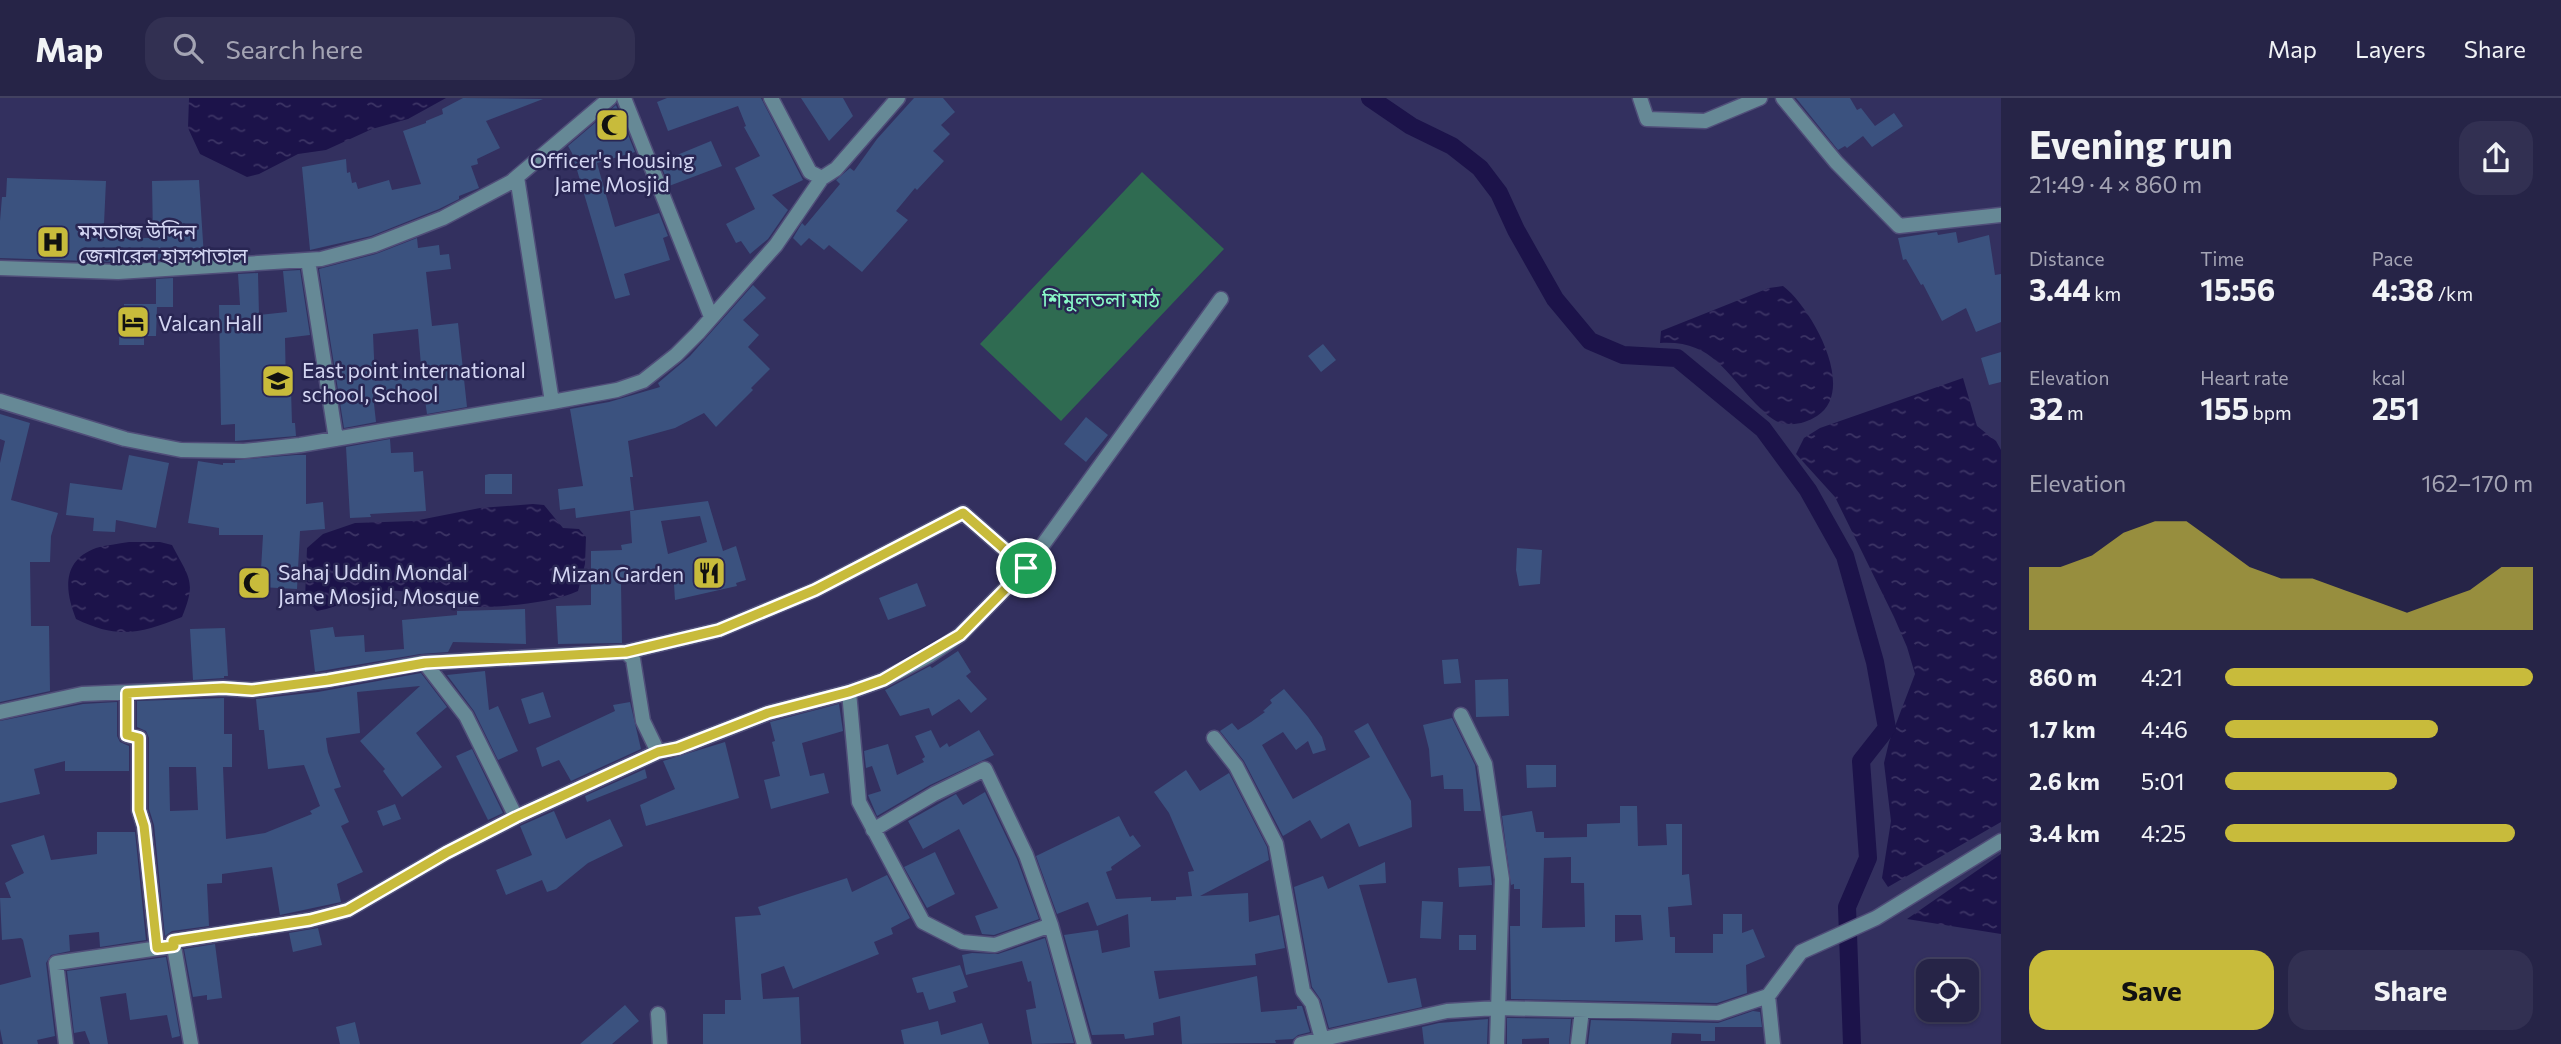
<!DOCTYPE html>
<meta charset="utf-8">
<style>
:root{--surface:#262447;--page:#323052;--text:#f1f3f6;--muted:#a4a4b4;--line:#424160;--accent:#c8bb3b}
body{margin:0;font-family:Commissioner,"Noto Sans Bengali",sans-serif;background:var(--page);color:var(--text);height:100vh;display:flex;flex-direction:column;font-size:26px;white-space:nowrap}
*{box-sizing:border-box;margin:0}
p{font-size:23px;color:var(--muted)}
.icon{flex:none;width:38px;height:38px;fill:none;stroke:currentColor;stroke-width:2;stroke-linecap:round;stroke-linejoin:round}
.map{position:relative;flex:1;overflow:hidden}
.drawer{display:flex;flex-direction:column;background:var(--surface);width:560px}
.drawer>*{flex:none}
.controls{position:absolute;left:1916px;top:861px;display:grid;gap:14px}
.controls a{display:grid;place-items:center;width:63px;height:63px;border-radius:14px;background:var(--surface);box-shadow:0 2px 5px #0004,0 0 0 2px var(--line);font-size:35px}
.pin{position:absolute;display:grid;place-items:center;width:60px;height:60px;color:#fff;margin:-30px;border:4px solid #fff;border-radius:50%;box-shadow:0 2px 7px #0007}
.round{display:grid;place-items:center;flex:none;width:74px;height:74px;border-radius:21px;background:var(--page)}
.headline{display:flex;align-items:center;justify-content:space-between;height:119px;padding:0 28px}
h1{font-size:38px;font-weight:700;line-height:52px}
.figures{display:grid;grid-template-columns:repeat(3,1fr);gap:10px;height:119px;padding:7px 28px}
.figures div{display:grid;align-content:center}
.figures b{font-size:30px;font-weight:700}
.figures small{font-size:19px;font-weight:400}
.figures p{font-size:19px}
.chart{height:196px;padding:14px 28px}
.chart p{display:flex;justify-content:space-between}
.chart svg{width:100%;height:126px;margin-top:7px;fill:var(--accent);opacity:.7}
.primary-button{display:flex;gap:14px;margin-top:auto;padding:14px 28px}
.primary-button a{flex:1;height:80px;border-radius:21px;background:var(--accent);color:#111;font-size:28px;font-weight:700;line-height:80px;text-align:center}
.primary-button a+a{background:var(--page);color:var(--text)}
ul{padding:0 28px;list-style:none;font-size:23px}
li{display:grid;grid-template-columns:112px 84px 1fr;align-items:center;height:52px}
li i{height:18px;border-radius:9px;background:var(--accent)}
header{display:flex;align-items:center;gap:42px;box-sizing:border-box;height:98px;padding:0 35px;background:var(--surface);border-bottom:2px solid var(--line)}
header strong{font-size:33px}
nav{display:flex;gap:38px;margin-inline-start:auto;font-size:24px}
.search{width:490px;height:63px;background:var(--page);display:flex;align-items:center;gap:18px;box-sizing:border-box;padding:0 24px;border-radius:21px;color:var(--muted);font-size:26px}
main{display:flex;flex:1;min-height:0}
.map>svg:first-child{display:block}
</style>
<header>
<strong>Map</strong>
<div class="search"><svg class="icon" aria-label="search" viewBox="0 0 24 24"><circle cx="10" cy="10" r="6"/><path d="M15 15l6 6"/></svg>Search here</div>
<nav><a>Map</a><a>Layers</a><a>Share</a></nav>
</header>
<main>
<div class="map">
<svg width="2001" height="946" viewBox="0 0 2001 946">
<defs>
<pattern id="water-ripples" width="26" height="14" patternUnits="userSpaceOnUse" patternTransform="scale(1.75)"><rect width="26" height="14" fill="#1c134a"/><path d="M2 4q2-2 4 0t4 0M15 11q2-2 4 0t4 0" fill="none" stroke="#3c3465"/></pattern>
</defs>
<rect width="100%" height="100%" fill="#33305f"/>
<path fill="#2f6b51" d="M1142 74 1224 151 1061 323 980 246Z"/>
<path fill="url(#water-ripples)" d="M189 0H446L408 21 372 31 326 52 298 56 259 76 247 79 200 56 188 30Z
M1783 188C1811 209 1858 292 1817 318 1806 325 1794 328 1781 325 1771 322 1763 313 1756 306 1724 273 1711 242 1660 245L1661 233 1769 190Z
M1963 280 1977 328 1996 343 2001 352V724L1888 789 1882 780 1891 723 1884 665 1889 644 1915 576 1907 549 1894 519 1835 399 1796 356 1804 340 1820 330Z
M533 406 544 407 563 430 579 431 586 439 585 466 578 493C548 507 484 511 451 508 443 507 438 503 431 500 423 496 410 494 400 493 372 490 344 508 317 513L305 501 307 450 323 436 355 425 414 423 480 410Z
M129 444H160L172 447C189 480 197 483 182 519 140 536 117 541 76 521 65 493 61 463 96 450 106 447 118 446 129 444Z
M2001 756V836L1907 821Z"/>
<g fill="none" stroke-linecap="round" stroke-linejoin="round">
<path stroke="#1c134a" stroke-width="18" d="M1370 0 1411 28 1452 48 1480 70 1499 95 1516 132 1555 201 1590 243 1623 257 1677 260 1763 331 1808 392 1845 458 1875 564 1887 630 1861 663 1868 760 1847 809 1852 946"/>
</g>
<path fill="#3b527f" fill-rule="evenodd" d="M463 0 543 1 486 23 500 50 477 61 478 66 471 68 479 90 459 98V101L439 111 371 138 310 152 302 69 346 61 347 75 350 74 352 85 356 84 358 91 389 82 392 92 421 86 403 33 426 25V23L443 16 442 11Z
M667 0H761L803 82 772 97 788 112 768 141 750 156 741 143 736 145 726 126 755 111 735 70 760 58 744 29 746 28 738 8 668 33 657 4Z
M801 0H843L853 18 829 43Z
M914 0H943L955 14 941 27 950 36 933 53 944 63 917 92 915 90 896 113 908 122 862 174 829 147 824 152 809 140 801 148 793 140 802 125 805 128 840 86 836 82 850 70 854 73 877 41Z
M1796 0H1850L1857 12 1861 10 1875 28 1894 15 1903 28 1872 49 1863 38 1847 50 1845 48 1838 52Z
M616 7 635 54 597 65 615 129 659 115 668 138 663 140 670 162 624 176 630 197 615 201 572 55 568 48Z
M711 43 722 68 669 88 660 64Z
M7 80 106 83 104 126H107V140H153L152 83 199 82 204 159 118 164 0 160V123L2 99H6Z
M1937 134 1938 137 1956 134 1958 145 1989 137 1995 177 2001 176V224L1976 234 1966 210 1942 223 1923 186 1921 187 1906 161 1903 162 1898 140Z
M417 140 418 150 439 147 440 157 449 156 451 171 426 174 432 228 458 225 467 309 427 316 424 295 373 297 376 324 344 330 319 171 376 156ZM418 231 422 280 375 283 373 236Z
M300 172 310 237 285 240 286 292H291L292 325H295L296 338 235 343V326L221 327 219 207H240L238 176 258 175 259 217 287 214 283 173Z
M173 180V209H157L156 238H144V247H119L120 218H124V206H156V181Z
M753 187 766 200 743 222 759 237 748 249 770 271 751 290 753 292 716 329 704 315 675 330 628 343 633 379H630L634 412 576 420 575 410 560 412 558 391 583 388 570 311 609 304 660 289 658 285 690 258Z
M1323 246 1336 262 1321 274 1308 258Z
M2001 254V284L1989 287 1981 260Z
M0 316 30 325 11 402 58 415 51 438 50 464H30L31 528H49L50 593 0 604V365L5 343 0 341Z
M1086 319 1108 337 1086 364 1064 346Z
M390 341 391 355 413 354 414 374 423 373 426 413 370 416 371 419 350 420 346 349Z
M129 357 169 365 156 430 116 422 115 434 93 433 94 420 66 417 70 385 122 392Z
M296 357H306V406L323 404 325 431 300 433 297 491 260 489 263 437H219V430L188 425 198 363 223 367V365H235V362Z
M489 376H512V396H485V377Z
M708 403 723 453 736 448 746 482 736 485 737 488 675 502 673 471 621 485 622 545 558 546 556 508 591 507V453L622 452 621 447 632 445 630 413ZM700 418 707 444 668 456 661 423Z
M1517 450 1542 452 1540 486 1519 488 1516 472Z
M917 485 926 508 888 522 879 500Z
M525 511 526 546 453 544 448 554 420 556 315 574 310 532 333 529 335 539 364 537 365 554 404 551 402 522 457 517V513Z
M225 530 228 578H224V580L193 582 190 531Z
M958 553 971 574 966 578 987 601 971 615 959 601 932 618 929 610 900 618 885 592 930 568 932 570Z
M1458 561 1461 585 1444 586 1442 562Z
M485 573 489 612 498 608 518 653 498 662 474 613 447 577Z
M421 575 447 609 416 635 442 669 402 699 383 673 385 671 360 643 420 588 357 594 360 635 326 640 328 654 341 689 334 691 349 724 341 728 363 774 337 786 341 804 280 817 272 769 222 776V785L207 786 209 828 172 833 165 838 154 727 149 711V640L146 633 137 629V603L224 600V636H232V669H223L226 741 265 735 312 716 310 713 320 708 304 667 268 671 264 632H259L256 601 318 594ZM169 669H196L198 712 170 713Z
M1508 581 1509 618 1476 619 1475 582Z
M1284 591 1308 619 1322 639 1326 652 1313 656 1308 643 1296 652 1283 634 1262 647 1293 701 1370 659 1354 633 1368 625 1411 703 1412 729 1359 749 1349 725 1321 741 1310 722 1283 738 1244 663 1220 633 1232 625 1238 632 1251 624 1265 614 1263 613 1272 605 1270 602Z
M543 594 551 619 529 626 521 601Z
M117 604V638L120 644 129 648V673H65V663L34 671 40 696 0 705V623L83 606Z
M630 604 641 651 571 683 559 662 542 669 536 650 615 613 613 607Z
M839 606 843 633 802 645 810 678 824 675 829 695 771 711 764 682 780 678 772 644 775 643 770 624Z
M1452 620 1475 667 1481 713H1464L1463 691H1444L1443 677 1431 679 1429 651 1423 627Z
M931 632 940 650 947 645 949 649 979 632 994 657 930 687 877 718 868 697 881 693 872 668 866 670 864 653 888 646 897 677 924 664 922 661 925 659 915 638Z
M725 644 739 700 646 728 640 707 675 691 663 663Z
M472 651 503 715 488 722 456 658Z
M1526 667H1556V689L1527 690Z
M645 671 647 680 587 704 585 698Z
M1186 672 1200 693 1229 675 1267 749 1269 762 1200 798 1248 795 1249 824 1279 817 1285 850 1255 856 1256 867 1154 873 1159 901 1257 878 1261 914 1297 911V908H1302L1310 934 1298 937 1293 941 1275 942 1276 945 1182 946 1180 918 1153 925 1154 937 1125 941 1124 936 1092 937 1064 837 1098 832 1102 855 1130 849 1128 816 1097 828 1088 804 1057 816 1036 758 1119 718 1130 739 1133 737 1141 748 1111 769 1112 772 1106 774 1116 801 1151 799V803L1176 802V799L1192 798 1188 774 1194 773 1169 715 1154 694Z
M985 694 1017 761 1039 821 994 837 982 836 975 818 998 810 959 731 923 751 908 723 956 696 963 707Z
M395 706 401 721 383 728 377 713Z
M1620 708H1637L1638 748 1667 747 1666 726H1682V777L1689 776 1692 807 1668 809 1670 839H1675V855H1713V836H1723V816H1742V835L1753 831 1765 859 1746 867 1747 895 1717 905 1511 901 1510 828H1520V791H1514V786L1511 787 1502 718 1532 713 1536 734H1544V740L1587 739V726L1620 725ZM1571 759V785H1584L1585 829 1542 830 1544 760ZM1615 817H1641L1643 842 1615 844Z
M554 713 566 741 610 721 623 748 588 765 556 791 547 794 542 782 506 797 496 772 532 757 520 728Z
M97 734H135L146 842 100 849 99 834 69 837 70 853 51 857 46 865 55 938 37 942 38 946H3L0 931V887L31 879 23 842 21 840 2 842 0 800H11L5 785 24 775 11 747 44 737 51 762 97 756Z
M935 754 955 796 927 810 904 769Z
M1385 764 1386 785 1359 787 1388 885 1416 880 1422 909 1329 930 1321 902 1312 889 1294 789 1323 778 1328 791Z
M1490 768 1492 787 1459 789 1458 770Z
M887 777 910 820 891 830 893 836 874 844 879 856 793 891 784 868 761 876 763 901 799 899 801 946H703V916H725V902H741L735 819 761 817 758 809 847 780 852 794Z
M1422 803 1443 804 1441 841 1420 840Z
M318 830 322 847 293 854 289 835Z
M1459 837H1476V852H1459Z
M1045 840 1074 945 1032 946 1026 912 1036 910 1031 883 1028 884 1022 863 966 877 962 857 972 855 998 856Z
M215 846 222 900 207 902V897L193 899 184 851Z
M166 859 180 938 172 940 167 917 130 922 126 895 100 899 108 946H90L85 933 74 935 67 873Z
M960 867 968 889 953 894 956 904 929 912 923 894 917 895 912 880Z
M625 907 639 923 612 946H580Z
M1753 913 1760 914 1762 929H1715V943H1701V936L1672 935 1671 946H1588L1591 922 1718 925Z
M1507 920 1571 921 1569 946H1549V940L1522 941V946H1507Z
M1488 921 1487 946H1424L1422 929 1439 925Z
M938 923 941 937 982 925 989 946H904L901 932Z
M355 924 360 946H340L336 929Z"/>
<g fill="none" stroke-linecap="round" stroke-linejoin="round">
<defs>
<path id="minor" d="M624 0 711 219
M771 0 810 74 822 80
M1640 0 1647 21 1705 23 1760 0
M1783 0 1836 64 1899 128 2001 117
M517 79 552 304
M308 162 336 341
M0 170 118 174 321 161 374 147 443 120 511 84 610 0
M0 303 125 341 181 352 244 353 300 347 552 304 617 292 643 283 676 257 698 235 776 147 822 80 836 71 898 0
M626 554 633 561 643 623 658 654
M425 565 466 618 516 719
M849 594 859 704 923 824 962 844 995 847 1051 827 1084 946
M127 595V637L139 640V712L144 728 157 850
M0 614 82 596 223 590 252 592 328 582 422 565 626 554 719 532 815 492 963 415 1026 470
M1461 617 1485 666 1502 781 1497 946
M1214 640 1236 668 1276 746 1303 893 1312 905 1322 941
M873 732 934 696 985 671 1026 757 1051 827
M1768 898 1773 946
M658 916 660 946
M66 946 56 865 166 849
M191 946 173 843 310 822 348 812 446 755 516 719 658 654 678 650 768 615 849 594 883 582 930 557 960 537 1026 470 1221 201
M1301 946 1447 913 1497 910 1718 915 1768 898 1801 854 1876 820 2001 743
M1578 946 1582 912"/>
</defs>
<use href="#minor" stroke="#504e79" stroke-width="17"/>
<use href="#minor" stroke="#668996" stroke-width="14"/>
</g>
<g fill="none" stroke-linecap="round" stroke-linejoin="round">
<defs>
<path id="route" d="M963 415 1026 470 960 537 883 582 849 594 768 615 678 650 658 654 516 719 446 755 348 812 310 822 173 843 174 848 157 850 144 728 139 712V640L127 637V595L223 590 252 592 328 582 425 565 626 554 719 532 815 492Z"/>
</defs>
<use href="#route" stroke="#fff" stroke-width="14"/>
<use href="#route" stroke="#c8bb3b" stroke-width="9"/>
</g>
<defs>
<symbol id="mosque-square" viewBox="-11 -11 22 22"><rect x="-9" y="-9" width="18" height="18" rx="4" fill="#c8bb3b" stroke="#292653"/><path d="M3.5-4.9A6 6 0 1 0 3.5 4.9A5 5 0 1 1 3.5-4.9Z" fill="#111"/></symbol>
<symbol id="hospital-square" viewBox="-11 -11 22 22"><rect x="-9" y="-9" width="18" height="18" rx="4" fill="#c8bb3b" stroke="#292653"/><path d="M-5-5h3v3.5h4V-5h3V5h-3V1.5h-4V5h-3Z" fill="#111"/></symbol>
<symbol id="hotel-square" viewBox="-11 -11 22 22"><rect x="-9" y="-9" width="18" height="18" rx="4" fill="#c8bb3b" stroke="#292653"/><path d="M-6-4.5h1.5V1H6V5H4.5V3h-9V5H-6ZM-4 0a1.8 1.8 0 1 1 3.6 0ZM.5 0V-2.5h3Q6-2.5 6 0Z" fill="#111"/></symbol>
<symbol id="school-square" viewBox="-11 -11 22 22"><rect x="-9" y="-9" width="18" height="18" rx="4" fill="#c8bb3b" stroke="#292653"/><path d="M0-5L7-2L0 1L-7-2ZM-4 1L0 2.5L4 1V4Q0 6-4 4Z" fill="#111"/></symbol>
<symbol id="restaurant-square" viewBox="-11 -11 22 22"><rect x="-9" y="-9" width="18" height="18" rx="4" fill="#c8bb3b" stroke="#292653"/><path d="M-5-6h1v4h1v-4h1v4h1v-4h1v5L-1.5 .5V6h-2V.5L-5-1ZM5-6V6H3V1.5H1.5Q1.5-4 5-6Z" fill="#111"/></symbol>
</defs>
<g fill-rule="evenodd">
<use href="#mosque-square" x="593" y="8" width="38" height="38"/>
<use href="#hospital-square" x="34" y="125" width="38" height="38"/>
<use href="#hotel-square" x="114" y="205" width="38" height="38"/>
<use href="#school-square" x="259" y="264" width="38" height="38"/>
<use href="#restaurant-square" x="690" y="456" width="38" height="38"/>
<use href="#mosque-square" x="235" y="466" width="38" height="38"/>
</g>
<g text-anchor="middle" dominant-baseline="central" stroke-width="5" stroke-linejoin="round" paint-order="stroke">
<g font-size="21" fill="#d3d5f2" stroke="#292653" text-anchor="start">
<text x="612" y="61" text-anchor="middle">Officer's Housing<tspan x="612" dy="24">Jame Mosjid</tspan></text>
<text x="78" y="132">মমতাজ উদ্দিন<tspan x="78" dy="24">জেনারেল হাসপাতাল</tspan></text>
<text x="158" y="224">Valcan Hall</text>
<text x="302" y="271">East point international<tspan x="302" dy="24">school, School</tspan></text>
<text x="278" y="473">Sahaj Uddin Mondal<tspan x="278" dy="24">Jame Mosjid, Mosque</tspan></text>
<text x="684" y="475" text-anchor="end">Mizan Garden</text>
</g>
<g font-size="21" fill="#8afbc9" stroke="#292653">
<text x="1101" y="200">শিমুলতলা মাঠ</text>
</g>
</g>
</svg>
<div class="controls">
<a><svg class="icon" aria-label="locate" viewBox="0 0 24 24"><circle cx="12" cy="12" r="6"/><path d="M12 2v4M12 18v4M2 12h4M18 12h4"/></svg></a>
</div>
<div class="pin" style="left:1026px;top:470px;background:#1e9e55"><svg class="icon" aria-label="arrive" viewBox="0 0 24 24"><path d="M6 21V4h12l-3 4 3 4H6"/></svg></div>
</div>
<section class="drawer">
<div class="headline"><div><h1>Evening run</h1><p>21:49 · 4 × 860 m</p></div><a class="round"><svg class="icon" aria-label="share" viewBox="0 0 24 24"><path d="M12 15V3M7 8l5-5 5 5M5 13v7h14v-7"/></svg></a></div>
<div class="figures">
<div><p>Distance</p><b>3.44<small> km</small></b></div>
<div><p>Time</p><b>15:56</b></div>
<div><p>Pace</p><b>4:38<small> /km</small></b></div>
</div>
<div class="figures">
<div><p>Elevation</p><b>32<small> m</small></b></div>
<div><p>Heart rate</p><b>155<small> bpm</small></b></div>
<div><p>kcal</p><b>251</b></div>
</div>
<div class="chart"><p><span>Elevation</span>162–170 m</p>
<svg viewBox="0 0 160 44" preserveAspectRatio="none"><path d="M0 44V22L10 22L20 18L30 10L40 6L50 6L60 14L70 22L80 26L90 26L100 30L110 34L120 38L130 34L140 30L150 22L160 22V44z"/></svg>
</div>
<ul>
<li><b>860 m</b>4:21<i style="width:100%"></i></li>
<li><b>1.7 km</b>4:46<i style="width:69%"></i></li>
<li><b>2.6 km</b>5:01<i style="width:56%"></i></li>
<li><b>3.4 km</b>4:25<i style="width:94%"></i></li>
</ul>
<div class="primary-button"><a>Save</a><a>Share</a></div>
</section>
</main>
